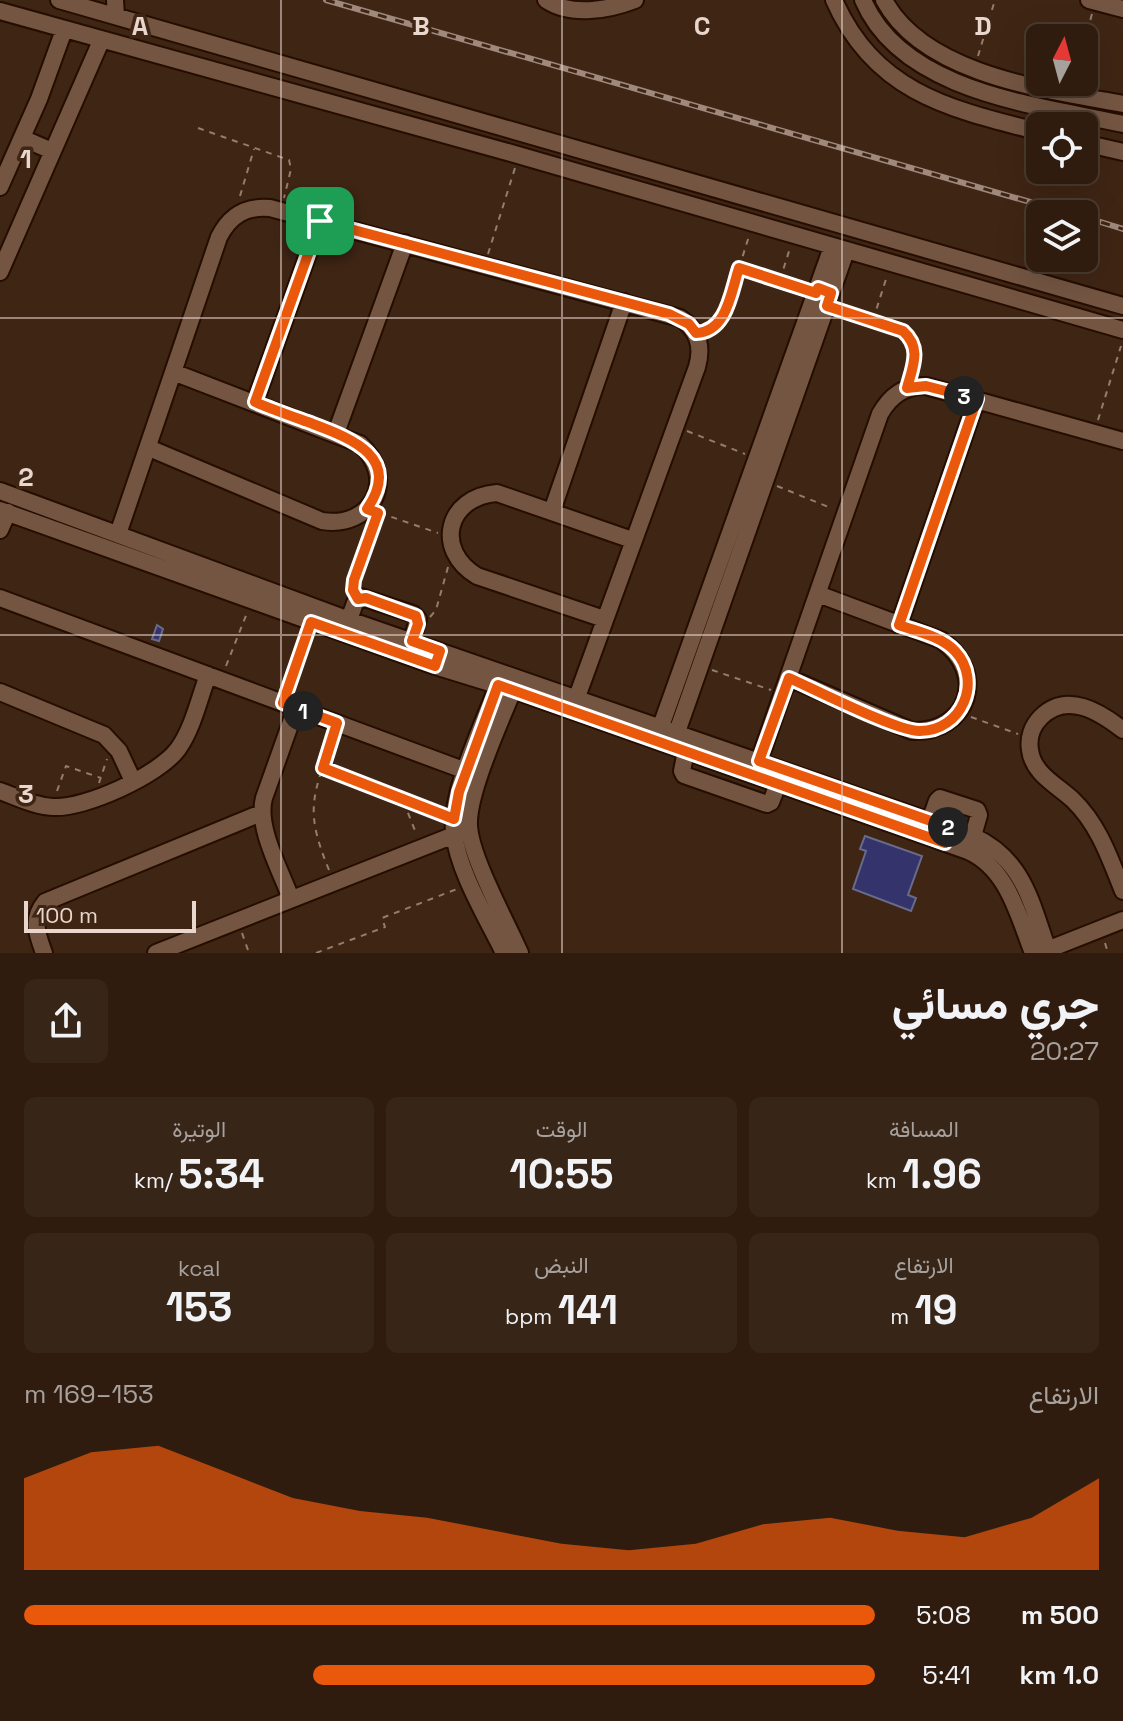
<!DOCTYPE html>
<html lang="ar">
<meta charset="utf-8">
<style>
:root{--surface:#2f1c0f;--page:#372518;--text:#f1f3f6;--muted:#a7a19e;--line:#4a3a2f;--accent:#ea580c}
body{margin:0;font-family:"Space Grotesk",Vazirmatn,sans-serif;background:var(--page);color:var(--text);direction:rtl;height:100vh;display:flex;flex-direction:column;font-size:30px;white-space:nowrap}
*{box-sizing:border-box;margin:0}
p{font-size:26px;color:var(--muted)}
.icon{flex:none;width:44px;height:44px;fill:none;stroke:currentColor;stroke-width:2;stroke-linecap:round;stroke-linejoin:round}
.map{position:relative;height:953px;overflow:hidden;direction:ltr}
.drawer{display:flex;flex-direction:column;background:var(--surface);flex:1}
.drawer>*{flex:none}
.needle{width:52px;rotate:6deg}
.tools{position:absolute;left:1026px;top:24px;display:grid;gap:16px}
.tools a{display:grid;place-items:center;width:72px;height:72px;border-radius:12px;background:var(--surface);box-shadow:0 8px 32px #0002,0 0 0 2px var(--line);font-size:40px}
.scale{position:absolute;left:24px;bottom:20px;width:172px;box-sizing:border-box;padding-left:8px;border:4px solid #e9d7cd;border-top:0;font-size:22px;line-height:28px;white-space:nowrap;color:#e9d7cd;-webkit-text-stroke:6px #3f2514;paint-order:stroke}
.pin{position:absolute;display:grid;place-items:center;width:68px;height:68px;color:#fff;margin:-34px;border-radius:16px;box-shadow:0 4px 12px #0006}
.km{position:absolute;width:40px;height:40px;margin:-20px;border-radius:50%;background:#222;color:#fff;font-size:22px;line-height:40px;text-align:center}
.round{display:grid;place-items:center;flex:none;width:84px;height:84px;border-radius:12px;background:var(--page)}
.head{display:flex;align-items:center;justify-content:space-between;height:136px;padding:0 24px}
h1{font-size:44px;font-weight:800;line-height:60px}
.figures{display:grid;grid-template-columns:repeat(3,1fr);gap:12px;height:136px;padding:8px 24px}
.figures div{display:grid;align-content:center;border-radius:12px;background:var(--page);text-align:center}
.figures b{font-size:40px;font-weight:800}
.figures small{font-size:22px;font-weight:400}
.figures p{font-size:22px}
.chart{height:224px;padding:16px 24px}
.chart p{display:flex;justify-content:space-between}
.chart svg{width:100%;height:144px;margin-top:8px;fill:var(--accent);opacity:.7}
ul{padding:0 24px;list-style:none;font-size:26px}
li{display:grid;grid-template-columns:128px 96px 1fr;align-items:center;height:60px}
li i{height:20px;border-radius:10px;background:var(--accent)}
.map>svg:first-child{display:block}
</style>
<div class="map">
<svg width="1123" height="953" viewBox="0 0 1123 953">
<rect width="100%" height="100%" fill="#3f2514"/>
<path fill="#34336c" stroke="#686b8a" stroke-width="2" d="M157 625 163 629 159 641 152 639Z
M865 836 922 856 908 895 916 898 911 911 853 889 866 851 860 849Z"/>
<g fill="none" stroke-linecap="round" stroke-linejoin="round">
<defs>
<path id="minor" d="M59 0 1123 306
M115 0 116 16
M546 0C571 17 609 10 635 0
M834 0C875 93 950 109 1040 132
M863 0C902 92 1037 105 1123 124
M884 0C924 75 1047 90 1123 104
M1089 0 1123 9
M0 11 511 153 1123 330
M22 138 52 151
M1084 143 1123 152
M0 187 39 99 64 30
M0 272 101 41
M255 402 320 221
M336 433 405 243
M149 448 322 521C372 529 398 479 360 444L173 372
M0 491 349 620 973 836C1025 860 1031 904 1049 953
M0 510 435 666 513 690 968 851C1008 869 1018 915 1033 953
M552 511 624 302
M0 530 8 512
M118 534 219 237C230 215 246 206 270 208L680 318C698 330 703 346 697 367L577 697
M0 598 466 771
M604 619 477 576C434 550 446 497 497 493L632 540
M349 620 355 603 361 597 413 614 418 619 412 641
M899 625 977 399
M789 678 912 731C969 733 988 673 941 640L818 594
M498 685C483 725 450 792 454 833 458 871 487 918 504 953
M513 690C500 723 467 794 469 826 471 858 506 921 520 953
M0 692 104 735 119 751 133 781
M661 726 832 247
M1123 730C1100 712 1067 691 1041 717 1032 726 1028 738 1030 750 1033 774 1057 785 1073 800 1099 825 1110 859 1123 891
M677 732 846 251
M686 751 682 771 684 775 767 804 771 802 778 784
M759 761 880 414C890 396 905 385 926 386L1123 441
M0 791C17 797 34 806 53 807 85 809 159 775 178 749 193 728 199 699 208 675
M930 821 937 801 940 798 977 810 979 815 973 836
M291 899C281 871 256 827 264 798L296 708
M1047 950 1123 920
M44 953C37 934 31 919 45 902L261 813
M156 953 454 835"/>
</defs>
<use href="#minor" stroke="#250d00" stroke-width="20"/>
<path stroke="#937d6f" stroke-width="2" stroke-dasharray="6 6" stroke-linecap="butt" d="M1084 43 1092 14
M978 56 995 0
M198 128 289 160 291 169 284 198
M240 196 254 149
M488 254 515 168
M741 269 803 289
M780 280 790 248
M838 309 903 331C917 343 916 354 912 371
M873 320 887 276
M708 330 719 322 725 313 749 236
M1098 420 1121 346
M687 431 745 454
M777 486 831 508
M380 513 438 533
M353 587 375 521
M430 617 436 610 448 567
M226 666 247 613
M712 670 771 690
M287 689 306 635
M971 717 1018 734
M324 769 442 814
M99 783 107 759
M57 791 66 766 101 778
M409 802 406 808 416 833
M329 870C304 809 313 798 332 738
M242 933 249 953
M1105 943 1108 953
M316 953 385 927 382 918 457 889"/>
<use href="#minor" stroke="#735542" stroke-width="16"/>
<defs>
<path id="rail" d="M326 0 1072 214
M1084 217 1123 229"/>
</defs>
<use href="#rail" stroke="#9f897c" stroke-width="6"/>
<use href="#rail" stroke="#3f2514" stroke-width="3" stroke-dasharray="9" stroke-linecap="butt"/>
</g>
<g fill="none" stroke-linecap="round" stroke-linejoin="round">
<defs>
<path id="route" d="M320 221 669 314 689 324 696 333C727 332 731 292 739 268L816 293 818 288 831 293 827 306 903 331C922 348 913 366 907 388L926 386 977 399 899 625C918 632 941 636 955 651 983 681 962 731 920 731 898 732 814 689 789 678L759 761 948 827 945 843 498 685 459 792 454 819 323 768 337 723 283 703 311 622 435 666 440 651 412 641 418 624 416 616 366 598 358 599 353 590 354 580 378 513 367 509C402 458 353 439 313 424 294 417 274 410 255 402Z"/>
</defs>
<use href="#route" stroke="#fff" stroke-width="16"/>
<use href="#route" stroke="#ea580c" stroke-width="10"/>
</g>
<path fill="none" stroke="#e9d7cd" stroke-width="2" stroke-opacity="0.55" d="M281 0V953M562 0V953M842 0V953M0 318H1123M0 635H1123"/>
<g font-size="26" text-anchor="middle" font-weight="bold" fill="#e9d7cd" stroke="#3f2514" stroke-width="7" stroke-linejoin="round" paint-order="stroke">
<text x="140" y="35">A</text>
<text x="421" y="35">B</text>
<text x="702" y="35">C</text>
<text x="983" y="35">D</text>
<text x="26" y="168">1</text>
<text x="26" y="486">2</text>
<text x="26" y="803">3</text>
</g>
</svg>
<div class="tools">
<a><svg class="needle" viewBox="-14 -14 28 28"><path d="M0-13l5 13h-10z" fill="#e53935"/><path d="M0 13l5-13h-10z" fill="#a7a19e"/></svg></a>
<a><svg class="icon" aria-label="locate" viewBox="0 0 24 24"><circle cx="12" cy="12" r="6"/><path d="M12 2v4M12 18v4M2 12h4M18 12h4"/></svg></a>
<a><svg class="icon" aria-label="layers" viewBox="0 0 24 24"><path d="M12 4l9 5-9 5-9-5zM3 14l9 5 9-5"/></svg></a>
</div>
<div class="scale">100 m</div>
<div class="pin" style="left:320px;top:221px;background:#1e9e55"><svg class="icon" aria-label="arrive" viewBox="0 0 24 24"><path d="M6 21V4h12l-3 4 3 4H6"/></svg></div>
<b class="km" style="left:303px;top:711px">1</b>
<b class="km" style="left:948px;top:827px">2</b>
<b class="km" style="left:964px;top:396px">3</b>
</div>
<section class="drawer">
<div class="head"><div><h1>جري مسائي</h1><p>20:27</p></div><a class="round"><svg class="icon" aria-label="share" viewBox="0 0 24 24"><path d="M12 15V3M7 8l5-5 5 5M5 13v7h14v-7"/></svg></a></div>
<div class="figures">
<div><p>المسافة</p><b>1.96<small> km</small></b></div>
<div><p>الوقت</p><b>10:55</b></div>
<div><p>الوتيرة</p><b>5:34<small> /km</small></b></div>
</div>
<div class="figures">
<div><p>الارتفاع</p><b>19<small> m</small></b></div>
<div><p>النبض</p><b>141<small> bpm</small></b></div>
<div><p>kcal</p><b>153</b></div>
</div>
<div class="chart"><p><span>الارتفاع</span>153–169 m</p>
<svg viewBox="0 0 160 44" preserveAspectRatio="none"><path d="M0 44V16L10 8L20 6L30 14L40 22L50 26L60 28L70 32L80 36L90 38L100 36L110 30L120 28L130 32L140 34L150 28L160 16V44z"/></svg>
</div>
<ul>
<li><b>500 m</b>5:08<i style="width:100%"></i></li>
<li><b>1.0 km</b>5:41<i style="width:66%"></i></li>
</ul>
</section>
